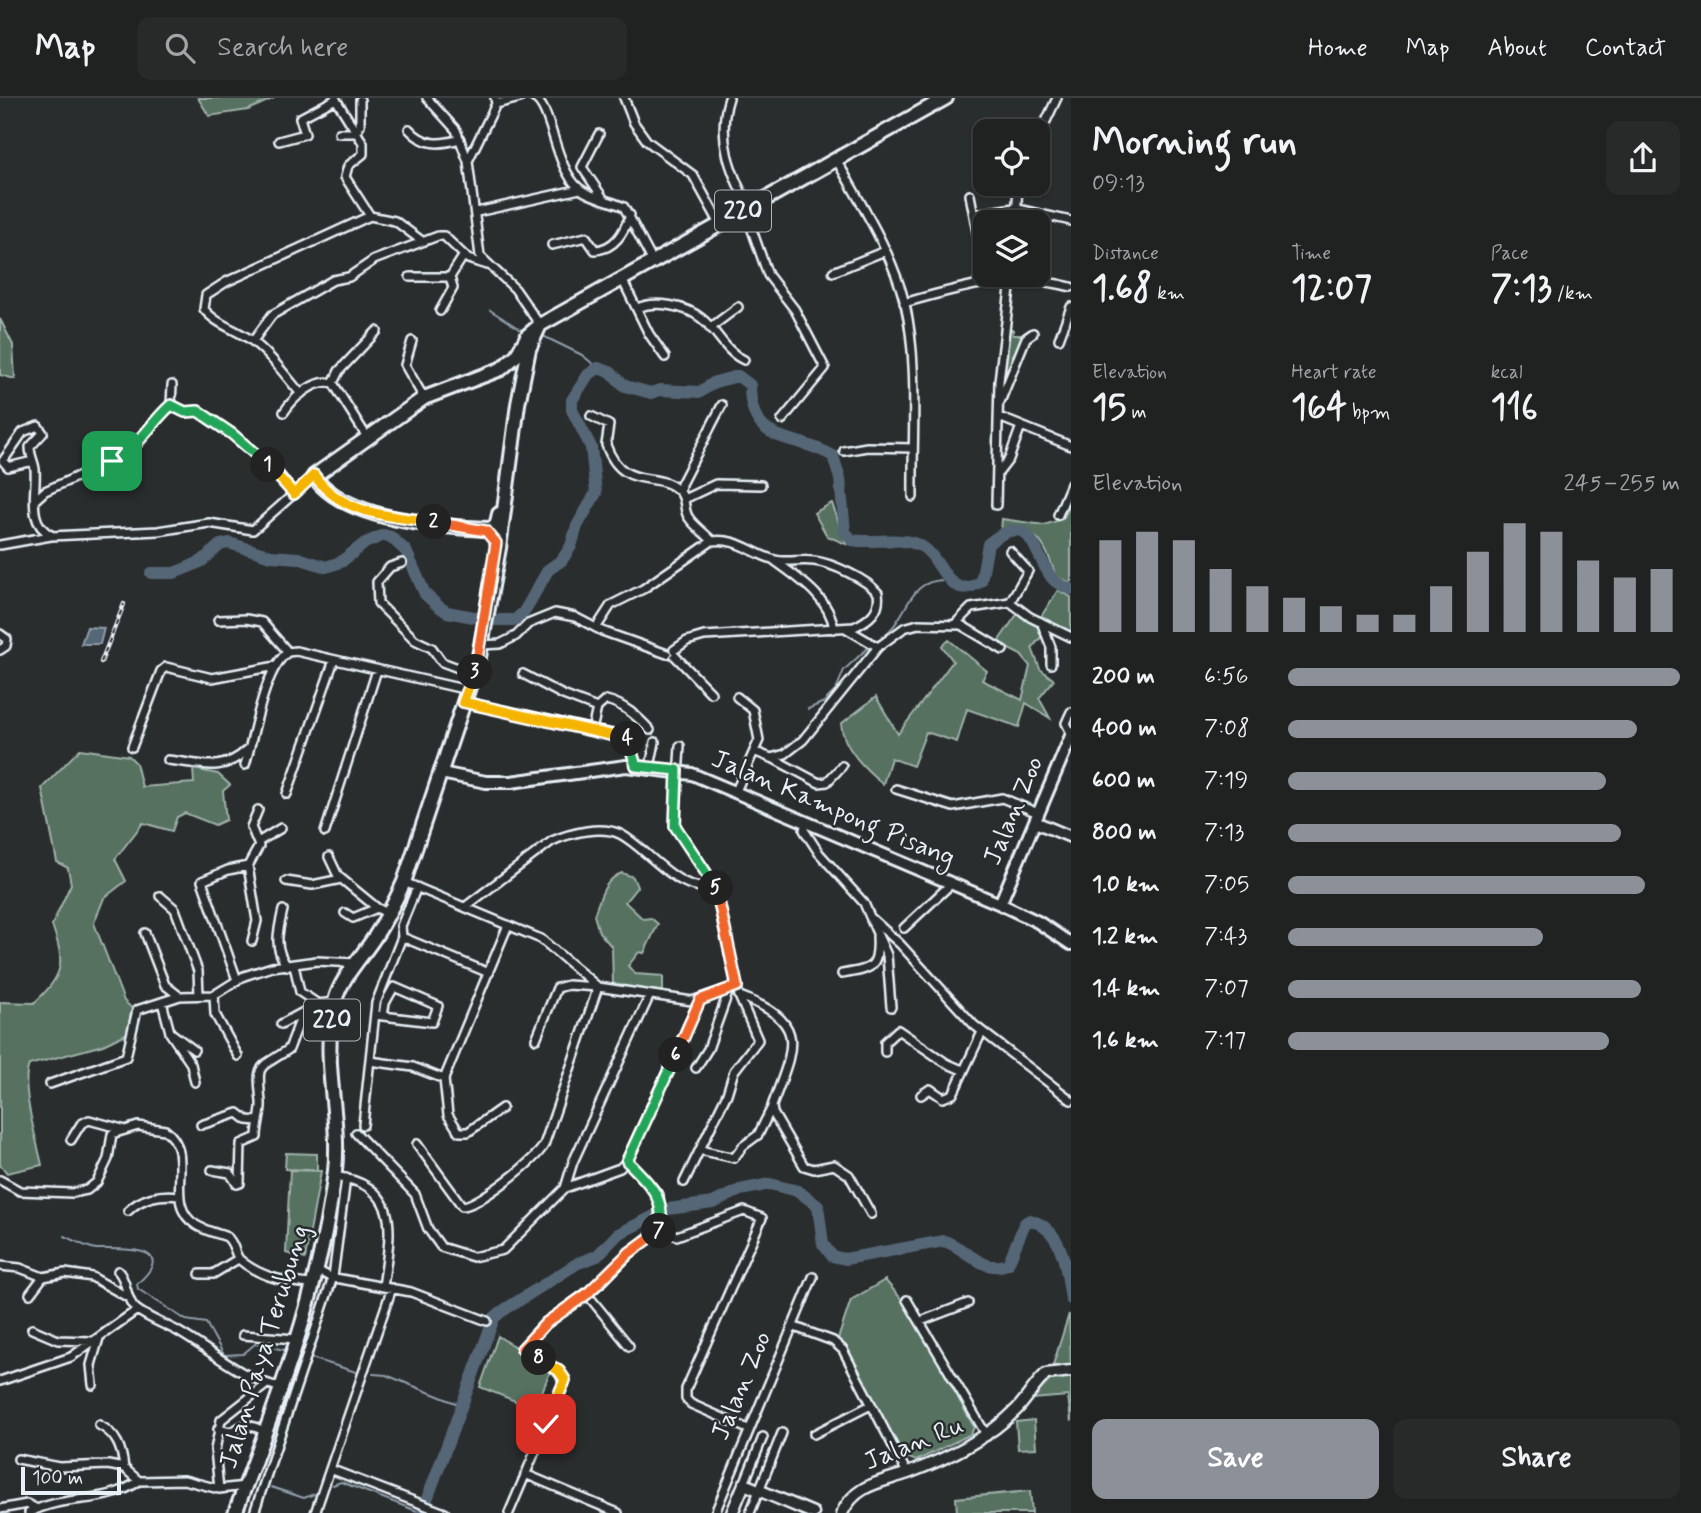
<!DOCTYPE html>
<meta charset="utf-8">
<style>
:root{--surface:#202222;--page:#282a2a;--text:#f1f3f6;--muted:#a2a4a5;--line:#3d3f40;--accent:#8c9099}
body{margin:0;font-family:Mynerve,sans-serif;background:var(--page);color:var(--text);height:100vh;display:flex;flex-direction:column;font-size:26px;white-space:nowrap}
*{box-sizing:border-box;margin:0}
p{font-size:23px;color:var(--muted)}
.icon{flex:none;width:38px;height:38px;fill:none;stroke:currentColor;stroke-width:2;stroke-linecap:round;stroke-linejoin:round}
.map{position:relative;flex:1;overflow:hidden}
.sheet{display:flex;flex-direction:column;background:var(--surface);width:630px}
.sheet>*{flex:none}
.buttons{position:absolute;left:973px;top:21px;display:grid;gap:14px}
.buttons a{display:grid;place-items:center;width:77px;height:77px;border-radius:14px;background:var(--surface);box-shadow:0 2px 5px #0004,0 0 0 2px var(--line);font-size:35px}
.scale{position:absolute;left:21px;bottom:18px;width:100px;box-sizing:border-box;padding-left:7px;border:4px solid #e8f1f8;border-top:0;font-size:19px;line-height:24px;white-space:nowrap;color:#e8f1f8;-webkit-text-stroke:5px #2a2d2e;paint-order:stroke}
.pin{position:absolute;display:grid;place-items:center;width:60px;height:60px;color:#fff;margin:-30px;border-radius:14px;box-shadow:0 4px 10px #0006}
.km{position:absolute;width:35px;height:35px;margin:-18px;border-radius:50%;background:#222;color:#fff;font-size:19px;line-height:35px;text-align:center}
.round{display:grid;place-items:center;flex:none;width:74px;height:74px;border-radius:14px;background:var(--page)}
.summary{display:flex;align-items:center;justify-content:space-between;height:119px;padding:0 21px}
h1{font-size:38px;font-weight:800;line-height:52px}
.figures{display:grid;grid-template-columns:repeat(3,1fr);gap:10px;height:119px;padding:7px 21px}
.figures div{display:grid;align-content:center}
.figures b{font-size:35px;font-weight:800}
.figures small{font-size:19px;font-weight:400}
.figures p{font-size:19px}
.chart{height:196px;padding:14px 21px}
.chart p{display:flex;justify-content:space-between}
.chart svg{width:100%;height:126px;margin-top:7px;stroke:var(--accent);stroke-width:6}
.button{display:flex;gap:14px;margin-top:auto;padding:14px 21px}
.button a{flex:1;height:80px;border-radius:14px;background:var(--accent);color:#fff;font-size:28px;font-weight:800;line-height:80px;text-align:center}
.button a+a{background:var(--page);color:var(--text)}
ul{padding:0 21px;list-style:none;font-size:23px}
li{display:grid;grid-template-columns:112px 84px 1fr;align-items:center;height:52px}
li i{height:18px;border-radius:9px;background:var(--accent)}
header{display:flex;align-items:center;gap:42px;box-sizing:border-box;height:98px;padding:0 35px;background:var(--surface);border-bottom:2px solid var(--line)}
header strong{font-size:33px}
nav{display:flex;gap:38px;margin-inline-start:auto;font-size:24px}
.search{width:490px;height:63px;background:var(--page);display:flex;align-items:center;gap:18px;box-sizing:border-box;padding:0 24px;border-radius:14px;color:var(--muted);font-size:26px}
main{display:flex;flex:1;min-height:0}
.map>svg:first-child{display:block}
</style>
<header>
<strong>Map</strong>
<div class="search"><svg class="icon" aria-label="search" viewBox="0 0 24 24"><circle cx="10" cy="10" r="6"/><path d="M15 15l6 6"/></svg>Search here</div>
<nav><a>Home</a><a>Map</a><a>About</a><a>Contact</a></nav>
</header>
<main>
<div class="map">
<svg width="1071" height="1415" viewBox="0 0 1071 1415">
<rect width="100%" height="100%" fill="#2a2d2e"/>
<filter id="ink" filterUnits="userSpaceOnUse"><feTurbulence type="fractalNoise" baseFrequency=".0143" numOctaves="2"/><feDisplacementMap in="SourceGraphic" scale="14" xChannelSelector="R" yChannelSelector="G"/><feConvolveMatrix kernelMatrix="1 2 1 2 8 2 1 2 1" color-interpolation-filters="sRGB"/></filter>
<g filter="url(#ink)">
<path fill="#56715f" stroke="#9fb1ac" stroke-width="2" d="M198 0H274L248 12 209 18Z
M0 221 13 247 15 281 0 277Z
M1007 232H1013V237H1025L1005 279 1002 278Z
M832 405 846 446 827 438 814 415Z
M1071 405V485L1056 479C1047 449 1036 424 1001 433L1002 421 1044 427 1063 421Z
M1058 492 1071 499V536L1051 527 1032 550 1040 571 1054 582 1039 600 1050 620 1026 605 1019 629 967 611 957 644 926 634 913 668 891 660 883 686C865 671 843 650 841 626L876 599 898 636 953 563 942 548 949 542 987 573 982 582 1022 602 1030 568 1021 557 997 545 1018 515 1037 525Z
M80 651 129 658 136 665 142 689 194 685 193 671 218 676 230 687 223 693 226 722 215 727 185 715 177 719 172 733 143 725 115 761 126 783 104 800 94 825 124 903 134 912 130 934 103 947 29 967C20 988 37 1043 42 1067L7 1075 0 1067V904L34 905C65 877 65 864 52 827L71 786 68 770 57 764 42 690Z
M622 775 633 779 637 789 625 804 643 821 651 820 658 826 644 855 639 854 628 868 635 876 663 878V894L613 886 612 849 599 834 594 817C600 801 604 781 622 775Z
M286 1055 317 1056V1072L285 1071Z
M290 1072 321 1073 305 1161 286 1155Z
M885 1182 909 1210 974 1329 971 1336 916 1363 904 1358 838 1241 851 1202Z
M1069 1216 1071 1268 1053 1267Z
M498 1238 551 1272 535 1311 480 1289Z
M1071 1277V1324L1068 1298 1032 1301 1052 1280Z
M1034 1322 1036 1350 1018 1351 1016 1324Z
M1030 1393 1032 1415H957L956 1400Z"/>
<path fill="#546677" stroke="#8f9eab" stroke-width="2" d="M87 529 104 530 100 546H81Z"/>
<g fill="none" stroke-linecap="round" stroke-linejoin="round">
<path stroke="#8f9eab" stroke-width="2" d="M490 212 524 234
M543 238 582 257 598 270
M875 543C911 526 902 481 946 482
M808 611 824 604 836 592 844 572 871 547
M65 1138C74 1142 86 1150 96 1151 121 1151 181 1147 137 1186L138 1191 186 1222 206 1225 224 1257 243 1256 255 1246 285 1252
M311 1260 356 1274
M373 1276 386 1277 463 1308
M333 1387 341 1384 422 1415
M271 1389 304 1400 314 1396"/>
<path stroke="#546677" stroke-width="12" d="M151 475H174L189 469 202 463 220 447 229 445 271 458 298 460 326 469 341 464 365 445 384 437 391 439 406 453 425 496 438 508 447 514 490 522H515L524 514 548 472 562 462 571 448 577 428 596 395 591 349 572 312V302L588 277 598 270 610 274 625 288 651 295 660 292 700 294 715 284 738 278 750 287C750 349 792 334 833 358L840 381 845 434 852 442C874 446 898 438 919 447 942 456 947 508 981 483L988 446C1033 409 1032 455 1052 480 1057 486 1064 489 1071 491
M422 1415 494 1220 501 1214 578 1165 597 1158 618 1136 668 1111 713 1105 740 1092 770 1086 798 1093 818 1108 823 1146 832 1158 845 1161 944 1143C967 1150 982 1176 1008 1166L1025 1125 1030 1122C1065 1132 1066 1173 1071 1201"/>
<defs>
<path id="minor" d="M335 0 363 45V56L348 68 345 79 370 118
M427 0 456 32 468 63 480 158 515 191 540 227
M534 0C552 8 554 69 579 90 589 99 611 103 624 109L653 164
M624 0 634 25 647 43 693 77 720 126
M729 0C716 40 731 75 749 110
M496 6 520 0
M409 31C424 48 440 47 460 41
M339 35H356L360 27V2
M599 36 582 69 603 100
M1038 40 1057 0
M279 43 305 36 300 20 336 1
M836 61C862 108 892 154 905 206 919 265 912 338 913 399
M468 63 496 6 495 0
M970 97 985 176
M745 112 768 177 795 212 825 270 782 322
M477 114 580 91
M976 116 1014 110 1071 123
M1016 124 1018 86
M552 147 586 139 595 152C615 151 624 134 630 117
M833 174 885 153
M410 179H450
M622 181 649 236 665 259
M904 205C960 189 1013 173 1071 189
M638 210C655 202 686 208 701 220 718 233 724 253 744 262
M440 213 453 190 450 179 464 157
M710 230 738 209
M1059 241 1071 209
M253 243 272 217 333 182 349 179 374 162 438 138H444L468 161 487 167
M412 243 405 267 424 300
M333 285 339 273 377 233
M172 287 171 307 185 314 198 313 232 336 279 376 294 396
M301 296C285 277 271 257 251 242 237 232 214 225 204 211L206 197 226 184 370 118 395 123 422 143
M1000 304 1026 240 1033 235
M284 314C293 300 315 280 333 285L367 339
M591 318 609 327 606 347C624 396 658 370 680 394 687 402 683 413 689 420 695 429 705 435 712 443
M999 319 1071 348
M844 353 867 349 912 350
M33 363 8 369 3 363 23 334 38 328 43 335 30 349C30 358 34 363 35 371 37 395 26 424 51 437
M999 374 1009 361 1021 328
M680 394 681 386 722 307
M684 401 716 386 761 387
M35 402 45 393 121 359 171 307
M996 407 999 283 1011 182
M1058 417 1071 386
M0 447 51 438 158 433 209 425 253 432 314 378
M1010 453 1028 473 1010 504 1030 519 1071 539
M775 463C798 480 830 500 834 531
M402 465 390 469 377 484 378 505 415 542 432 550 442 564 474 576
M218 522 246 521 262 524 288 554
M1041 524 1051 549V566
M955 526 971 510 1010 504
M596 530 611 507 643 491 712 443C736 439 753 456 775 462 787 465 801 461 814 463 832 465 866 481 878 495 881 513 869 522 854 529L704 538 687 543 674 552
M847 531 878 549
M0 536 7 541 6 548 0 552
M481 547 500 546 516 538 528 526 555 515 575 519 602 533 667 556
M675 558 711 595
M523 576 563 597 597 610 606 602C624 606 638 619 650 632
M463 604 627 639 636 668
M1071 614 1066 625 1071 635
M592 632 597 610
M680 648 675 728 715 787 739 898 758 942 734 973 727 996 684 1084
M132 649 161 573 166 569 212 580 276 568
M756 654 771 660 785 656 803 642 878 549 904 530 918 526 961 527 1003 552
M772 660 819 685 827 684 842 668
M168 662C200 665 221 676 247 652
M245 667C254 639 263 572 288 554L296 553 468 592
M650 669 655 644
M896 691 953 709 1002 700 1038 715
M736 693 759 642 753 612 737 599
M287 696 334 562
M806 724 804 732 819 755 864 805 870 819 900 846 974 927 1071 1002
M325 734 377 572
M258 744 281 730
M329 759 338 778 377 810
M286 783 312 787 341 781
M404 784 541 841 598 889 692 903 737 888
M160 798 175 811 198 873 199 896
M465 809 552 743C570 735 601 727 620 736 648 750 681 800 715 787
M283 812C278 834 273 849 287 868
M345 815 353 820 377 810 389 816
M871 822 887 857 891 909
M904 830 951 786
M145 835 165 887 179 898
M402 839 489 875
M252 843 257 823 248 768 259 748 251 729 258 712
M294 867 300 894 318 906
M842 876C872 871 879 870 877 838
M237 882 202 783 228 772 248 768
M214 897 215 916 238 958
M740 898C810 925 794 948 772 1008L773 1015 804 1068 814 1071 834 1067 849 1077 871 1116
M162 904 170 934 194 952
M375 917 432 924 438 908 394 889 385 905 383 918
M281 926 318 906 335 904
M170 935 191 966 195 984
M885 954V944L898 932 946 965 962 972
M370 963 413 969 444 981
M696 970 708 951 729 892
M50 986 126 959 137 912 180 898 214 897 244 878 272 869 317 863 356 865
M921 997 930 991 943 1000 953 996 982 934
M502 1010 468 1034H459L448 1017 444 981 508 827
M201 1027 238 1015 247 1022 258 1023
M363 1027 376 905 402 839 401 828 417 789
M356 1035 415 1096 428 1131 441 1149 473 1159 503 1152 565 1090 620 1070 627 1063 700 902
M71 1042 81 1026 89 1022 122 1031
M417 1046 462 1108C478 1108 536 1062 544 1047L598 889 568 887 557 890 536 941
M700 1052 734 1060 743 1048 758 1037 772 1009
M212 1072 230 1075 237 1086
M334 1078C404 1088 390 1136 383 1189
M0 1082 20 1093 72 1095 87 1092 97 1084 108 1061 112 1036 138 1028 165 1032C198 1055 161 1105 196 1127 205 1133 217 1135 227 1139 235 1146 234 1156 240 1162 260 1179 288 1185 313 1186
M237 1086 240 1085 241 1046 257 1039C257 1027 262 1015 261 1004 257 963 257 973 289 951L303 914
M565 1090 573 1064 649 899
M128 1113C141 1100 160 1095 179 1098
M660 1131 677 1138 744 1113 762 1120 686 1291V1301L691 1306 748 1331
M0 1168 20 1170 43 1179 65 1175 92 1179 129 1200
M317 1172 330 1179 411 1194 487 1223
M118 1173C128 1183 125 1202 136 1211 147 1220 167 1227 179 1234 213 1254 241 1280 279 1289
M200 1176H213L238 1161
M30 1196 43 1179
M587 1196 629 1248
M907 1202 987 1338
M921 1223 968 1205
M792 1228 833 1243 843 1252 907 1375
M32 1231 58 1242 91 1243
M243 1237 296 1241
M0 1283 71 1259 137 1212
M93 1287 91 1267 99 1240
M99 1327C117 1336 122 1351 124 1370
M218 1331 230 1334 246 1326 265 1333
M814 1336 871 1307
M18 1361 59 1369 108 1367 124 1370 139 1383 184 1382 219 1391 245 1388
M330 1371 445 1415
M525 1376 618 1415
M744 1386 763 1339
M219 1391 215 1352 221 1322 267 1286
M0 1411 27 1406 37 1411
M29 1415C65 1395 104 1408 139 1383
M254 1415 333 1179 346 1080
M315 1415 392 1190
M509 1415 564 1286 559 1273 522 1251 546 1225 603 1183 630 1155 660 1131 659 1097 627 1063
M715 1415 813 1179
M750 1415 782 1335"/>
<path id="tertiary" d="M1035 724 1071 739
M732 1415 744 1386 813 1415
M842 1415C856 1386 879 1385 908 1375 948 1360 988 1341 1018 1310 1028 1299 1035 1286 1046 1276L1071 1273"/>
<path id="secondary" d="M441 675 486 684H511L626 668 692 676 1000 806 1038 824 1071 846
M1000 806 1071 638"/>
<path id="primary" d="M499 416 496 429 488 431C437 429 344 422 314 378L424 300 501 271 517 257 528 237 540 227 946 0
M235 1415C277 1305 321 1190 335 1073 341 1017 320 959 335 903 341 880 361 860 374 840 386 822 395 804 404 784L479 559 499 450 518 306 529 251 540 227"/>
</defs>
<use href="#minor" stroke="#e8f1f8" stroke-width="12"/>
<use href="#tertiary" stroke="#e8f1f8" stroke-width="15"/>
<use href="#secondary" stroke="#e8f1f8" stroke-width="16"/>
<use href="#primary" stroke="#e8f1f8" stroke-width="18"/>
<use href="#minor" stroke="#2a2d2e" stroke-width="7"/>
<use href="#tertiary" stroke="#2a2d2e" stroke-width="10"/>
<use href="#secondary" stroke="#2a2d2e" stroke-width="10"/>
<use href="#primary" stroke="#2a2d2e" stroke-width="12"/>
<defs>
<path id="rail" d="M101 564 124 506"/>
</defs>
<use href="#rail" stroke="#e8f1f8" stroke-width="4.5"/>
<use href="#rail" stroke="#2a2d2e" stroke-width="2" stroke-dasharray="5" stroke-linecap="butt"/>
</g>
</g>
<g fill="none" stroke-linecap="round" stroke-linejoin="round" filter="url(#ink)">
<defs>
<path id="split-1" d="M112 363C137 353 151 324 171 307L185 314 198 313 232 336 268 367"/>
<path id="split-2" d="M268 367 294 396 314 377C341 417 390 418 434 424"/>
<path id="split-3" d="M434 424 486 433 496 445 475 574"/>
<path id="split-4" d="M475 574 463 604 628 641"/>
<path id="split-5" d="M628 641 636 668 677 672 675 728 716 790"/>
<path id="split-6" d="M676 957 700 902 737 888 716 790"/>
<path id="split-7" d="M659 1133C668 1101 648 1084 627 1063L676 957"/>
<path id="split-8" d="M539 1260 522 1251 546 1225 587 1196 629 1155 659 1133"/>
<path id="split-9" d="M539 1260 559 1273 565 1282 546 1326"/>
</defs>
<use href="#split-1" stroke="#fff" stroke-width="14"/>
<use href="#split-2" stroke="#fff" stroke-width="14"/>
<use href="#split-3" stroke="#fff" stroke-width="14"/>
<use href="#split-4" stroke="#fff" stroke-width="14"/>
<use href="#split-5" stroke="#fff" stroke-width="14"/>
<use href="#split-6" stroke="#fff" stroke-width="14"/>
<use href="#split-7" stroke="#fff" stroke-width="14"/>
<use href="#split-8" stroke="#fff" stroke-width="14"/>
<use href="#split-9" stroke="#fff" stroke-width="14"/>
<use href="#split-1" stroke="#22a559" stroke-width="9"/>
<use href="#split-2" stroke="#f5b400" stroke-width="9"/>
<use href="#split-3" stroke="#f0652b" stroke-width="9"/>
<use href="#split-4" stroke="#f5b400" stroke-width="9"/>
<use href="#split-5" stroke="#22a559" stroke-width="9"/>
<use href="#split-6" stroke="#f0652b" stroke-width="9"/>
<use href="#split-7" stroke="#22a559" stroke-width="9"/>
<use href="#split-8" stroke="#f0652b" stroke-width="9"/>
<use href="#split-9" stroke="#f5b400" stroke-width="9"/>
</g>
<g text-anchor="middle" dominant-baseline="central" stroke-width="5" stroke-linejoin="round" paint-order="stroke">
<g fill="#2a2d2e" stroke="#afb6bb" stroke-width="2">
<rect x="715" y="92.5" width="56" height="41" rx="5"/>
<rect x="304" y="901.5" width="56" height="41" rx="5"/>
</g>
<g font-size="24" font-weight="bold" fill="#e8f1f8">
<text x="743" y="113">220</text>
<text x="332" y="922">220</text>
</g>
<g font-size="26" fill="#e8f1f8" stroke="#2a2d2e">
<text transform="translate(833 711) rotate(23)">Jalan Kampong Pisang</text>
<text transform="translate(1014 713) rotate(-67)">Jalan Zoo</text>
<text transform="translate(265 1249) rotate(-73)">Jalan Paya Terubung</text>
<text transform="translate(742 1288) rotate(-67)">Jalan Zoo</text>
<text transform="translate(914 1346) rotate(-22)">Jalan Ru</text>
</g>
</g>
</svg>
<div class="buttons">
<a><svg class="icon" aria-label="locate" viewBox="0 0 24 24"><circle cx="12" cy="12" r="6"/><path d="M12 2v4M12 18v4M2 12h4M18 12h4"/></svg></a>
<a><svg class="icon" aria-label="layers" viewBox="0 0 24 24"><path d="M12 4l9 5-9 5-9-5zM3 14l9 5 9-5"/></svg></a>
</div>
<div class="scale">100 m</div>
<div class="pin" style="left:112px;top:363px;background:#1e9e55"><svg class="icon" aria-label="arrive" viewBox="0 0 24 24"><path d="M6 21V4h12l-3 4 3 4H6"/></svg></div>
<div class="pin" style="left:546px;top:1326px;background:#d93025"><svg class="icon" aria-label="check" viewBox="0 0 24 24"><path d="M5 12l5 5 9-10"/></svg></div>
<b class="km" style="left:268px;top:367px">1</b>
<b class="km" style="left:434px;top:424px">2</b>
<b class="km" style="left:475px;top:574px">3</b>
<b class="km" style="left:628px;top:641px">4</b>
<b class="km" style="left:716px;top:790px">5</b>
<b class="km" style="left:676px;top:957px">6</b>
<b class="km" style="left:659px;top:1133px">7</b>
<b class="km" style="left:539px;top:1260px">8</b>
</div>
<section class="sheet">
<div class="summary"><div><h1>Morning run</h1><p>09:13</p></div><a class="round"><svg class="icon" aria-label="share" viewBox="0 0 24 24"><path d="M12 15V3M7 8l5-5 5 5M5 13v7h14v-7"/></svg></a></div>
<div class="figures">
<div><p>Distance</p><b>1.68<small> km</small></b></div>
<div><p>Time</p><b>12:07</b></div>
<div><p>Pace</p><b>7:13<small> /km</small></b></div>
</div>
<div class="figures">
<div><p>Elevation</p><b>15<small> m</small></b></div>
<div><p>Heart rate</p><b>164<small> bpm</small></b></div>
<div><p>kcal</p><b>116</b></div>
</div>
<div class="chart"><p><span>Elevation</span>245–255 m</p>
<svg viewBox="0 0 160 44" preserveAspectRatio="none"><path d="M5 44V12M15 44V9M25 44V12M35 44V22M45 44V28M55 44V32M65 44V35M75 44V38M85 44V38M95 44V28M105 44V16M115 44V6M125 44V9M135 44V19M145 44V25M155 44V22"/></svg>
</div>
<ul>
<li><b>200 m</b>6:56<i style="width:100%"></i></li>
<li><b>400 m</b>7:08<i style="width:89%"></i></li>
<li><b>600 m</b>7:19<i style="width:81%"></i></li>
<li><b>800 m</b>7:13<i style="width:85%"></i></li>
<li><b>1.0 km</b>7:05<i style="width:91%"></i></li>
<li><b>1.2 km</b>7:43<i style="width:65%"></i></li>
<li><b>1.4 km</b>7:07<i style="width:90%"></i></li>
<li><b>1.6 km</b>7:17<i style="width:82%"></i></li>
</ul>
<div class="button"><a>Save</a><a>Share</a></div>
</section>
</main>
